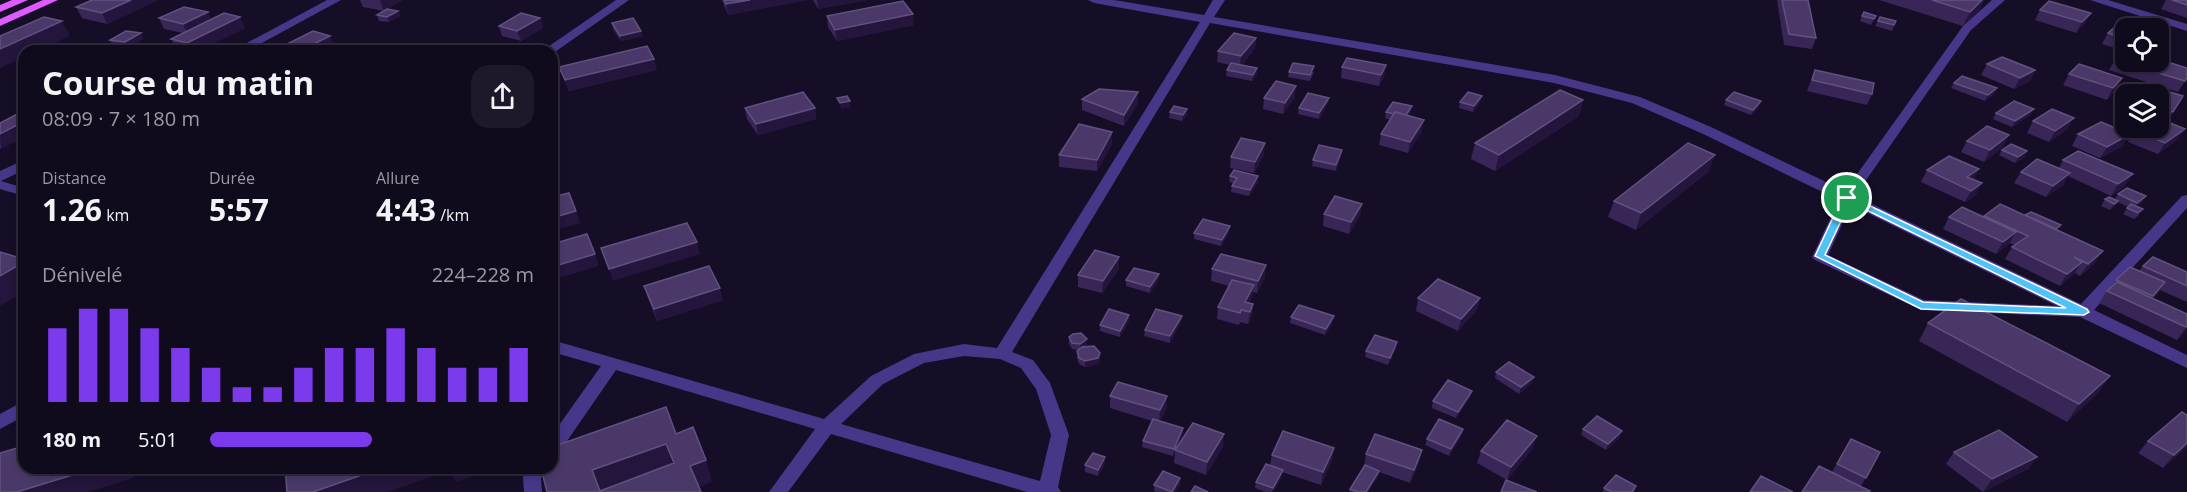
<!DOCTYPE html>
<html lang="fr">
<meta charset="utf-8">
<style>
:root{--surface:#100a1d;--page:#1e182a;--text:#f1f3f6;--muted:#9c9aa4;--line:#302b3b;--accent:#7c3aed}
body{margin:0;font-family:"Open Sans",sans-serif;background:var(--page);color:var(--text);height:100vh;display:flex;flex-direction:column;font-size:22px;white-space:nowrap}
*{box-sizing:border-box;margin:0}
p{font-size:20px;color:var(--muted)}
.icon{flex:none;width:33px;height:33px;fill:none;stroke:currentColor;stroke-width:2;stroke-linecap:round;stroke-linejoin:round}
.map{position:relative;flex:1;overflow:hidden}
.details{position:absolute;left:18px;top:45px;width:540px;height:429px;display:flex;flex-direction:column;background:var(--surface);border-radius:18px;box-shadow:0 3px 9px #0003,0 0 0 2px var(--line)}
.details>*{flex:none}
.fabs{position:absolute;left:2115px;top:18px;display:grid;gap:12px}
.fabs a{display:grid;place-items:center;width:54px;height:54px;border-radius:12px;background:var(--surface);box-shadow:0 3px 9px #0003,0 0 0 2px var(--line);font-size:30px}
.pin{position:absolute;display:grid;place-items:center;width:51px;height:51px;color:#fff;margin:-26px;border:3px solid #fff;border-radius:50%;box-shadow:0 2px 6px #0007}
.round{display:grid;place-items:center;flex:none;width:63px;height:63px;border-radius:18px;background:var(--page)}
.headline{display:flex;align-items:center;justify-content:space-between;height:102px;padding:0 24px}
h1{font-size:33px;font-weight:700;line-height:45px}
.metrics{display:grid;grid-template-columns:repeat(3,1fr);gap:9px;height:102px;padding:6px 24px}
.metrics div{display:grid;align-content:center}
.metrics b{font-size:30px;font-weight:700}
.metrics small{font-size:16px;font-weight:400}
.metrics p{font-size:16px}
.chart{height:168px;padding:12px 24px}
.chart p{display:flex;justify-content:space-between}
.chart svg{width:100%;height:108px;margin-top:6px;stroke:var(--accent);stroke-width:6}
ul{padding:0 24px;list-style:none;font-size:20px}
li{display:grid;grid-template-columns:96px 72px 1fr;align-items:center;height:45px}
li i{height:15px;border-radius:8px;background:var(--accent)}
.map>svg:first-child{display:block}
</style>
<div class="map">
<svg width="2187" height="492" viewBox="0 0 2187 492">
<rect width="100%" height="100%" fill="#160e27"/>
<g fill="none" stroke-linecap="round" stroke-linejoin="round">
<path fill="#483788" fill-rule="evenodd" d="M327 0H341L247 51H232Z
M616 0H629L552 54V51H542Z
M1088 0H1114L1204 15 1213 0H1225L1214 17 1555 75 1640 97 1711 127 1845 191 1963 26 1992 0H2005L1971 30 1855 196 2081 304 2182 196 2187 195V208L2094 310 2187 355V368L2080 317 1921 310 1815 260 1812 257 1839 200 1701 133 1632 103 1554 83 1210 23 1012 352 1033 360 1050 383 1069 435 1058 487 1061 492H1027L831 434 788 492H769L815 429 616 370 558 454 552 456V435L601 366 552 352V340L824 419 871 376 914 354 964 344 997 348 1200 22 1094 3ZM1851 205 2057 306 1924 300 1828 255ZM964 356 1000 359 1021 368 1036 389 1051 435 1040 481 841 424 883 384 924 363Z
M2090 0H2108L2187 24V31Z
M24 160V170L1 181 24 188V196L0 189V171Z
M24 401V416L0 429V414Z
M528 468H547L541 478 542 492H524L523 477Z"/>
<path fill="#de5bff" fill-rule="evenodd" d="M12 0H28L0 12V5Z
M43 0H58L0 26V19Z"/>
</g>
<path fill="#382656" d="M158 0 107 24 82 18 76 7Z
M360 0H403L387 9 398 11 400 16 389 22 379 21 377 15 384 11 363 7Z
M722 0H807L728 15Z
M813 0H868L818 9Z
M1777 0H1808L1816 38 1812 49 1784 45Z
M1879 0H1984L1980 9 1963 26Z
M2166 0H2187V18L2161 9Z
M2040 10 2085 23 2076 33 2035 20Z
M208 12 211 20 245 28 197 51H183L177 49 171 39 183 33 164 29 159 18Z
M827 16 914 25 837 41 828 27Z
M1862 16H1876L1871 25 1860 21Z
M540 18 543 28 521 41 502 36 499 26Z
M1878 21H1896L1892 31 1875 26Z
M612 23 643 36 621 41 613 29Z
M2126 28V62L2187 78 2178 92 2109 70 2115 60 2122 50 2102 44 2108 33Z
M141 33 143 39 128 48 113 46 110 40Z
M1256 38 1255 48 1242 65 1257 68V74L1252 81 1226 76 1227 70 1230 65 1217 62 1218 51Z
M285 45 335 47 326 51H288Z
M1987 64 2035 70 2030 81 2014 89 1981 75Z
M1386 65 1384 76 1379 86 1341 78 1342 67Z
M559 67 657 70 569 91Z
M1815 70 1872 94 1867 105 1807 91Z
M1289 72H1314L1310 81 1288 77Z
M2069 74 2122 78 2116 89 2107 100 2063 85Z
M1954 83 1994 94 1985 101 1951 88Z
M1138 92V103L1124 126 1082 110V99Z
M2158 94 2183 96 2167 122 2177 140 2158 154 2128 142 2135 131 2158 128Z
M1482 96 1480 102 1473 112 1459 108 1460 102Z
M1295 97 1283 114 1263 109 1264 98Z
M1583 100 1579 116 1495 171 1471 159 1475 143Z
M1726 100 1759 107 1751 115 1724 105Z
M1328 103 1319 119 1298 114 1299 108Z
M745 108H815L816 119 758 135 747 119Z
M24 111V137L0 149V123Z
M1170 112 1187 115 1182 121 1169 118Z
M1386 112H1411L1408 116 1422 131 1408 153 1379 145 1381 134 1390 120 1385 118Z
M1996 113 2030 115 2012 127 1993 119Z
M2033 121 2068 129 2049 142 2027 133Z
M1112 132V144L1097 171 1059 167V155Z
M2078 134 2123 146 2100 158 2072 146Z
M1967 141 2003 147 1984 162 1961 152Z
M2002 150 2027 151 2024 157 2015 163 1999 155Z
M1264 154 1254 173 1230 168 1231 157Z
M1341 156 1336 171 1312 166 1313 160Z
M2063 160 2125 186 2111 196 2068 176 2063 185 2046 197 2014 183 2021 172 2059 168Z
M1927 170 1973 180 1976 195 1965 202 1921 182Z
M1709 171 1636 230 1608 217 1614 201Z
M1230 176 1258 182 1249 196 1231 192 1232 186 1233 183 1229 182Z
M2118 194 2146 196 2142 203 2136 206 2139 215 2134 219 2123 214 2128 207 2118 202 2114 207 2110 210 2101 206 2105 199H2115Z
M1362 204 1360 215 1349 234 1323 226 1324 214Z
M1984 216 2057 230 2095 263 2080 276 2075 273 2060 286 2005 259 2012 247 2015 245 2010 243 1996 254 1943 229 1949 217H1983Z
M1229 232 1221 246 1194 239V233Z
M1119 257V269L1102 293 1078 287V275Z
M2143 266 2187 272V302L2160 290 2153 299 2187 329 2177 340 2099 303 2107 291 2113 286 2116 280 2139 271Z
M1212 269 1265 277 1257 293 1253 292 1252 297 1249 303 1253 304 1252 316 1248 324 1240 322 1239 325 1217 319 1218 307 1229 286 1211 281Z
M1159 274 1158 281 1150 293 1126 286V280Z
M644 286 723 300 657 321 648 298Z
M1418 298H1480L1477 310 1458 331 1416 311Z
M1129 315V321L1120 337 1100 331V325Z
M1291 317 1333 322 1325 335 1290 323Z
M1181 322 1170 343 1144 336 1145 330Z
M1928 323 2110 376 2097 394 2067 422 1919 341Z
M1069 337 1087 339V346H1086L1100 353V359L1098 364 1085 367 1079 364 1077 358 1078 350 1072 349 1069 344Z
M1397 342 1396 348 1388 365 1365 357 1366 351Z
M1496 372 1532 383 1519 394 1495 378Z
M1472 391 1470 397 1456 418 1432 408 1433 401Z
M1110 396H1167V408L1160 421 1183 428V434L1177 447H1223L1206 475 1174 463 1175 452 1173 456 1142 447 1143 441 1152 421 1110 408Z
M1463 429 1462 435 1449 456 1425 445 1427 439Z
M1583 429 1619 438 1606 450 1581 435Z
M1851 439 1880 452 1861 486 1832 472Z
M2148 441 2187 447 2163 468 2138 453Z
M1334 448 1332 460 1321 485 1282 472V476L1273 492H1265L1255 488 1256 482 1270 465 1272 455Z
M1533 448 1507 480 1477 463 1481 451Z
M1954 452 2037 457 2028 469 1983 492 1946 464Z
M1366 454 1419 463 1410 483 1379 472 1377 478 1368 492H1349L1350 489 1364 467Z
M1105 464 1098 476 1085 472V465Z
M1180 478V485L1175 492H1156L1154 491V485Z
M1636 486 1634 492H1603L1604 488Z"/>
<path fill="#23153b" d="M131 0H158L107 24 102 13Z
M381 0H403L384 11 380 1Z
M750 0H807L728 15 726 4Z
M817 0H868L818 9Z
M1982 0H1984L1980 9 1963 26 1970 12Z
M398 11 400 16 389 22 387 17Z
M208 12 213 23 188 35 183 24Z
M2091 13 2085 23 2076 33 2082 22Z
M913 14 914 25 837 41 835 30Z
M240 17 245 28 197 51H191L187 43Z
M540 18 543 28 521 41 517 31Z
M62 21 70 36 38 51H24V57L0 68V49Z
M641 31 643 36 621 41 620 36Z
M141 33 143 39 128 48 125 42Z
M330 36 335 47 326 51H302V50Z
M1256 38 1255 48 1240 67 1241 56Z
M654 59 657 70 569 91 565 80Z
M1386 65 1384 76 1379 86 1381 75Z
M1257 68V74L1252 81 1253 75Z
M2035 70 2030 81 2014 89 2020 78Z
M2122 78 2116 89 2107 100 2113 88Z
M1296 86 1295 97 1283 114 1285 103Z
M1997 88 1994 94 1985 101 1988 95Z
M1138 92V103L1124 126V115Z
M1482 96 1480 102 1473 112 1474 106Z
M1329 98 1328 103 1319 119V113Z
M1583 100 1579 116 1495 171 1499 155Z
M850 101V107L841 109 840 103Z
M1761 101 1759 107 1751 115 1753 110Z
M1412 106 1411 112 1404 123 1405 117Z
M815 108 816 119 758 135 756 124Z
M1187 109V115L1182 121 1183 115Z
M2034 109 2030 115 2012 127 2015 121Z
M2074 118 2068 129 2049 142 2055 131Z
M1424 120 1422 131 1408 153 1410 142Z
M17 125 24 137 1 149 0 134Z
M2185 129 2177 140 2158 154 2165 143Z
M1112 132V144L1097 171V160Z
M2130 134 2123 146 2100 158 2107 147Z
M2009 135 2003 147 1984 162 1990 150Z
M1265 143 1264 154 1254 173 1255 162Z
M1342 150 1341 156 1336 171V165Z
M2027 151 2024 157 2015 163 2018 157Z
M1715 155 1709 171 1636 230 1641 213Z
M1979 169 1973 181 1967 177Z
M2070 173 2063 185 2046 197 2053 186Z
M2133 174 2125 186 2111 196 2118 184Z
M1258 176V182L1249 196 1250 190Z
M1982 183 1976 195 1965 202 1971 191Z
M2146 196 2142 203 2133 209 2137 203Z
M2118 201 2114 207 2110 210 2114 204Z
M1362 204 1360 215 1349 234 1351 222Z
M576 211 580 223 552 231V218Z
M1230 226 1229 232 1221 246 1222 240Z
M2016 232 2009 244 1996 254 2003 242Z
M697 242 700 254 613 281 609 269Z
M2103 251 2095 263 2080 276 2088 264Z
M595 254 599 266 552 280V267Z
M1119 257V269L1102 293 1103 281Z
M24 262V292L0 306V276Z
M2082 262 2074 274 2060 286 2067 274Z
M1266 265 1265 277 1257 293 1258 281Z
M1159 274 1158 281 1150 293V287Z
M2165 282 2157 295 2144 308 2153 296Z
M1254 285 1252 297 1246 311 1245 302Z
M720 288 723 300 657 321 654 309Z
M1480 298 1477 310 1458 331 1461 319Z
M1253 304 1252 316 1248 324 1250 312Z
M1129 315V321L1120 337V331Z
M1182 316 1181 322 1170 343V336Z
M1334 316 1333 322 1325 335 1326 329Z
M2187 326 2186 330 2177 340Z
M1087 339V346L1080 351V344Z
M1397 342 1396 348 1388 365 1390 358Z
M1100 353V359L1098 364 1085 367V361Z
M2110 376 2097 394 2067 422 2079 404Z
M1534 377 1532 383 1519 394 1521 387Z
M1472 391 1470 397 1456 418 1458 412Z
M1167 396V408L1159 423 1160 410Z
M1183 428V434L1173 456 1174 449Z
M1463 429 1462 435 1449 456 1451 449Z
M1622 431 1619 438 1606 450 1608 444Z
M1224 434 1223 447 1206 475 1207 462Z
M1537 436 1533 448 1507 480 1511 467Z
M2187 443V447L2163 468 2174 455Z
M666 444 673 466 600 492 592 470Z
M1334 448 1332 460 1321 485 1323 472Z
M1422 450 1419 463 1410 483 1414 470Z
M1105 457V464L1098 476V470Z
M2037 457 2028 469 1983 492 1992 479Z
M706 460 712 482 697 488 690 466Z
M95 468H135L134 478 88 492H17Z
M382 468H492V469L456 482 450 470 388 492H313Z
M1283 470 1282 476 1273 492H1272L1273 488Z
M1379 471 1377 478 1368 492H1366Z
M1180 478V485L1175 492H1172Z"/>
<path fill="#4a3968" stroke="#615180" stroke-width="1.5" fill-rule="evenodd" d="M92 0H131L102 13 76 7Z
M724 0H750L726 4Z
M1782 0H1808L1816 38 1789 34Z
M1932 0H1982L1970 12Z
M2172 0H2187V5Z
M903 1 913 14 835 30 827 16Z
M2049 1 2091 13 2082 22 2040 10Z
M184 7 208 12 183 24 159 18Z
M387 9 398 11 387 17 377 15Z
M1864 12 1876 16 1874 19 1862 16Z
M224 13 240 17 187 43 171 39Z
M521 13 540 18 517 31 499 26Z
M44 17 62 21 0 49V36Z
M1880 17 1896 21 1894 25 1878 21Z
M633 18 641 31 620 36 612 23Z
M2125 18 2150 25 2147 28H2126V39L2108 33Z
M126 31 141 33 125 42 110 40Z
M313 31 330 36 302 50 285 45Z
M1234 33 1256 38 1241 56 1218 51Z
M647 46 654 59 565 80 559 67Z
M2123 49H2126V62H2158V59L2187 68V78L2185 81 2115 60Z
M2002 57 2035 70 2020 78 1987 64Z
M1347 58 1386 65 1381 75 1342 67Z
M1231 63 1257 68 1253 75 1227 70Z
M1293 63 1314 66 1310 75 1289 72Z
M2079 64 2122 78 2113 88 2069 74Z
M1815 70 1874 83 1872 94 1812 80Z
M1962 76 1997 88 1988 95 1954 83Z
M1276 81 1296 86 1285 103 1264 98Z
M2153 87 2183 96 2173 112 2158 108V94H2148Z
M1099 89 1138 92 1124 115 1082 99Z
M1560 90 1583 100 1499 155 1475 143Z
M803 92 815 108 756 124 745 108Z
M1468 92 1482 96 1474 106 1460 102Z
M1734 92 1761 101 1753 110 1726 100Z
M1308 93 1329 98 1319 113 1299 108Z
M847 96 850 101 840 103 837 98Z
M2014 101 2034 109 2015 121 1996 113Z
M1393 102 1412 106 1406 115 1395 112 1394 114 1386 112Z
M1174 106 1187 109 1183 115 1170 112Z
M2052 109 2074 118 2055 131 2033 121Z
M23 111H24V127L17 125 0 134V123Z
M1395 112 1424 120 1410 142 1381 134Z
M2158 118 2185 129 2165 143 2135 131 2139 128H2158Z
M2101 122 2130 134 2107 147 2078 134Z
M1079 124 1112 132 1097 160 1059 155Z
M1987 126 2009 135 1990 150 1967 141Z
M1241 138 1265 143 1255 162 1231 157Z
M1688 143 1715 155 1641 213 1614 201Z
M2011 144 2027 151 2018 157 2002 150Z
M1319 145 1342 150 1336 165 1313 160Z
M2078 151 2133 174 2118 184 2063 160Z
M1949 156 1979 169 1967 177 1982 183 1971 191 1927 170Z
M2037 159 2070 173 2053 186 2021 172Z
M1234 170 1258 176 1250 190 1232 186 1237 178 1230 176Z
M2127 188 2146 196 2137 203 2118 194Z
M569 193 576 211 552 218V197Z
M1335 196 1362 204 1351 222 1324 214Z
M2109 197 2118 201 2114 204 2105 199Z
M2000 204 2103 251 2088 264 2074 257 2082 262 2067 274 2012 247 2028 236 1984 216Z
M2131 204 2143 209 2138 213 2127 208Z
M1962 207 2016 232 2003 242 1949 217Z
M2031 212 2061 225 2056 229 2025 215Z
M1203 219 1230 226 1222 240 1194 233Z
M687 223 697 242 609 269 601 248Z
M587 234 595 254 552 267V244Z
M1095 250 1119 257 1103 281 1078 275Z
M0 252 24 259V262L0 276Z
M1221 254 1266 265 1258 281 1212 269Z
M2153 257 2187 272V286L2143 266Z
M709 266 720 288 654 309 644 286Z
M2130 267 2165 282 2153 296 2116 280Z
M1134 268 1159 274 1150 287 1126 280Z
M1438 279 1480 298 1461 319 1418 298Z
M1232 280 1254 285 1245 302 1253 304 1250 312 1241 310 1240 313 1218 307Z
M2117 282 2187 314V326L2186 327 2107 291Z
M1961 299 2110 376 2079 404 1928 323Z
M1299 305 1334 316 1326 329 1291 317Z
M1109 309 1129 315 1120 331 1100 325Z
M1156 309 1182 316 1170 336 1145 330Z
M1081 333 1087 339 1080 344 1072 343 1069 337 1073 334Z
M1375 335 1397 342 1390 358 1366 351Z
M1094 346 1100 353 1098 358 1085 361 1079 358 1077 351 1082 347Z
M1509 362 1534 377 1521 387 1496 372Z
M1448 380 1472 391 1458 412 1433 401Z
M1118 382 1167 396 1160 410 1110 396Z
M666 407 676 434 693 427 706 460 690 466 701 492H547L541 468H552V447ZM666 444 674 463 600 491 592 470Z
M2182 412 2187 415V443L2174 455 2148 441Z
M1597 416 1622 431 1608 444 1583 429Z
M1153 419 1183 428 1174 449 1143 441Z
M1439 419 1463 429 1451 449 1427 439Z
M1507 420 1537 436 1511 467 1481 451Z
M1193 423 1224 434 1207 462 1175 450Z
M1999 430 2037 457 1992 479 1954 452Z
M1283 431 1334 448 1323 472 1272 455Z
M1375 434 1422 450 1414 470 1366 454Z
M1851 439 1880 452 1866 478 1837 464Z
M24 446V468H95L17 492H0V453Z
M1093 453 1105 457 1098 470 1085 465Z
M1266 464 1283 470 1273 488 1256 482Z
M1365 465 1379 471 1366 492H1358L1350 489Z
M1819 466 1870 491 1869 492H1802Z
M285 468H382L313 492H287Z
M1163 471 1180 478 1172 492 1154 485Z
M1616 475 1636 486 1632 492H1612L1604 488Z
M1761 476 1793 492H1750Z
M1506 480 1537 492H1501Z
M1195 486 1208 492H1191Z"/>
<path fill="#4fc3f7" stroke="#fff" stroke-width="1.5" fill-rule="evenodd" d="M1847 195 2087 309 2089 312 2084 315 1921 309 1815 256 1842 198ZM1850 202 2066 308 1923 302 1825 255Z"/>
</svg>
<div class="fabs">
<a><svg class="icon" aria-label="locate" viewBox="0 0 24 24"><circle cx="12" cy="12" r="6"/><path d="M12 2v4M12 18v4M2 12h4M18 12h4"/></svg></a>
<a><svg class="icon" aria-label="layers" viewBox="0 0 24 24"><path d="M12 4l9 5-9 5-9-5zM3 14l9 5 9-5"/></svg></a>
</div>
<div class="pin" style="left:1847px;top:198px;background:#1e9e55"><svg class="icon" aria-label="arrive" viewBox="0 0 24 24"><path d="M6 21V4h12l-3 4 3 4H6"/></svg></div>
<section class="details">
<div class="headline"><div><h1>Course du matin</h1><p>08:09 · 7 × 180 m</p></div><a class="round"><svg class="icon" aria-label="share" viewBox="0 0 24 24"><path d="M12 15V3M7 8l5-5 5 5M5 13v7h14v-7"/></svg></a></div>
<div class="metrics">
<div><p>Distance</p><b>1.26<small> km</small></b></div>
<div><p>Durée</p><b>5:57</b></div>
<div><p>Allure</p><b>4:43<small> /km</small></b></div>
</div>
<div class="chart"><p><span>Dénivelé</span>224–228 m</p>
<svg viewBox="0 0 160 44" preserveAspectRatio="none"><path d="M5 44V14M15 44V6M25 44V6M35 44V14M45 44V22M55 44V30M65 44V38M75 44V38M85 44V30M95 44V22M105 44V22M115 44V14M125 44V22M135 44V30M145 44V30M155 44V22"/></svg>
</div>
<ul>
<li><b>180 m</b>5:01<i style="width:50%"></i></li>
</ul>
</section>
</div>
